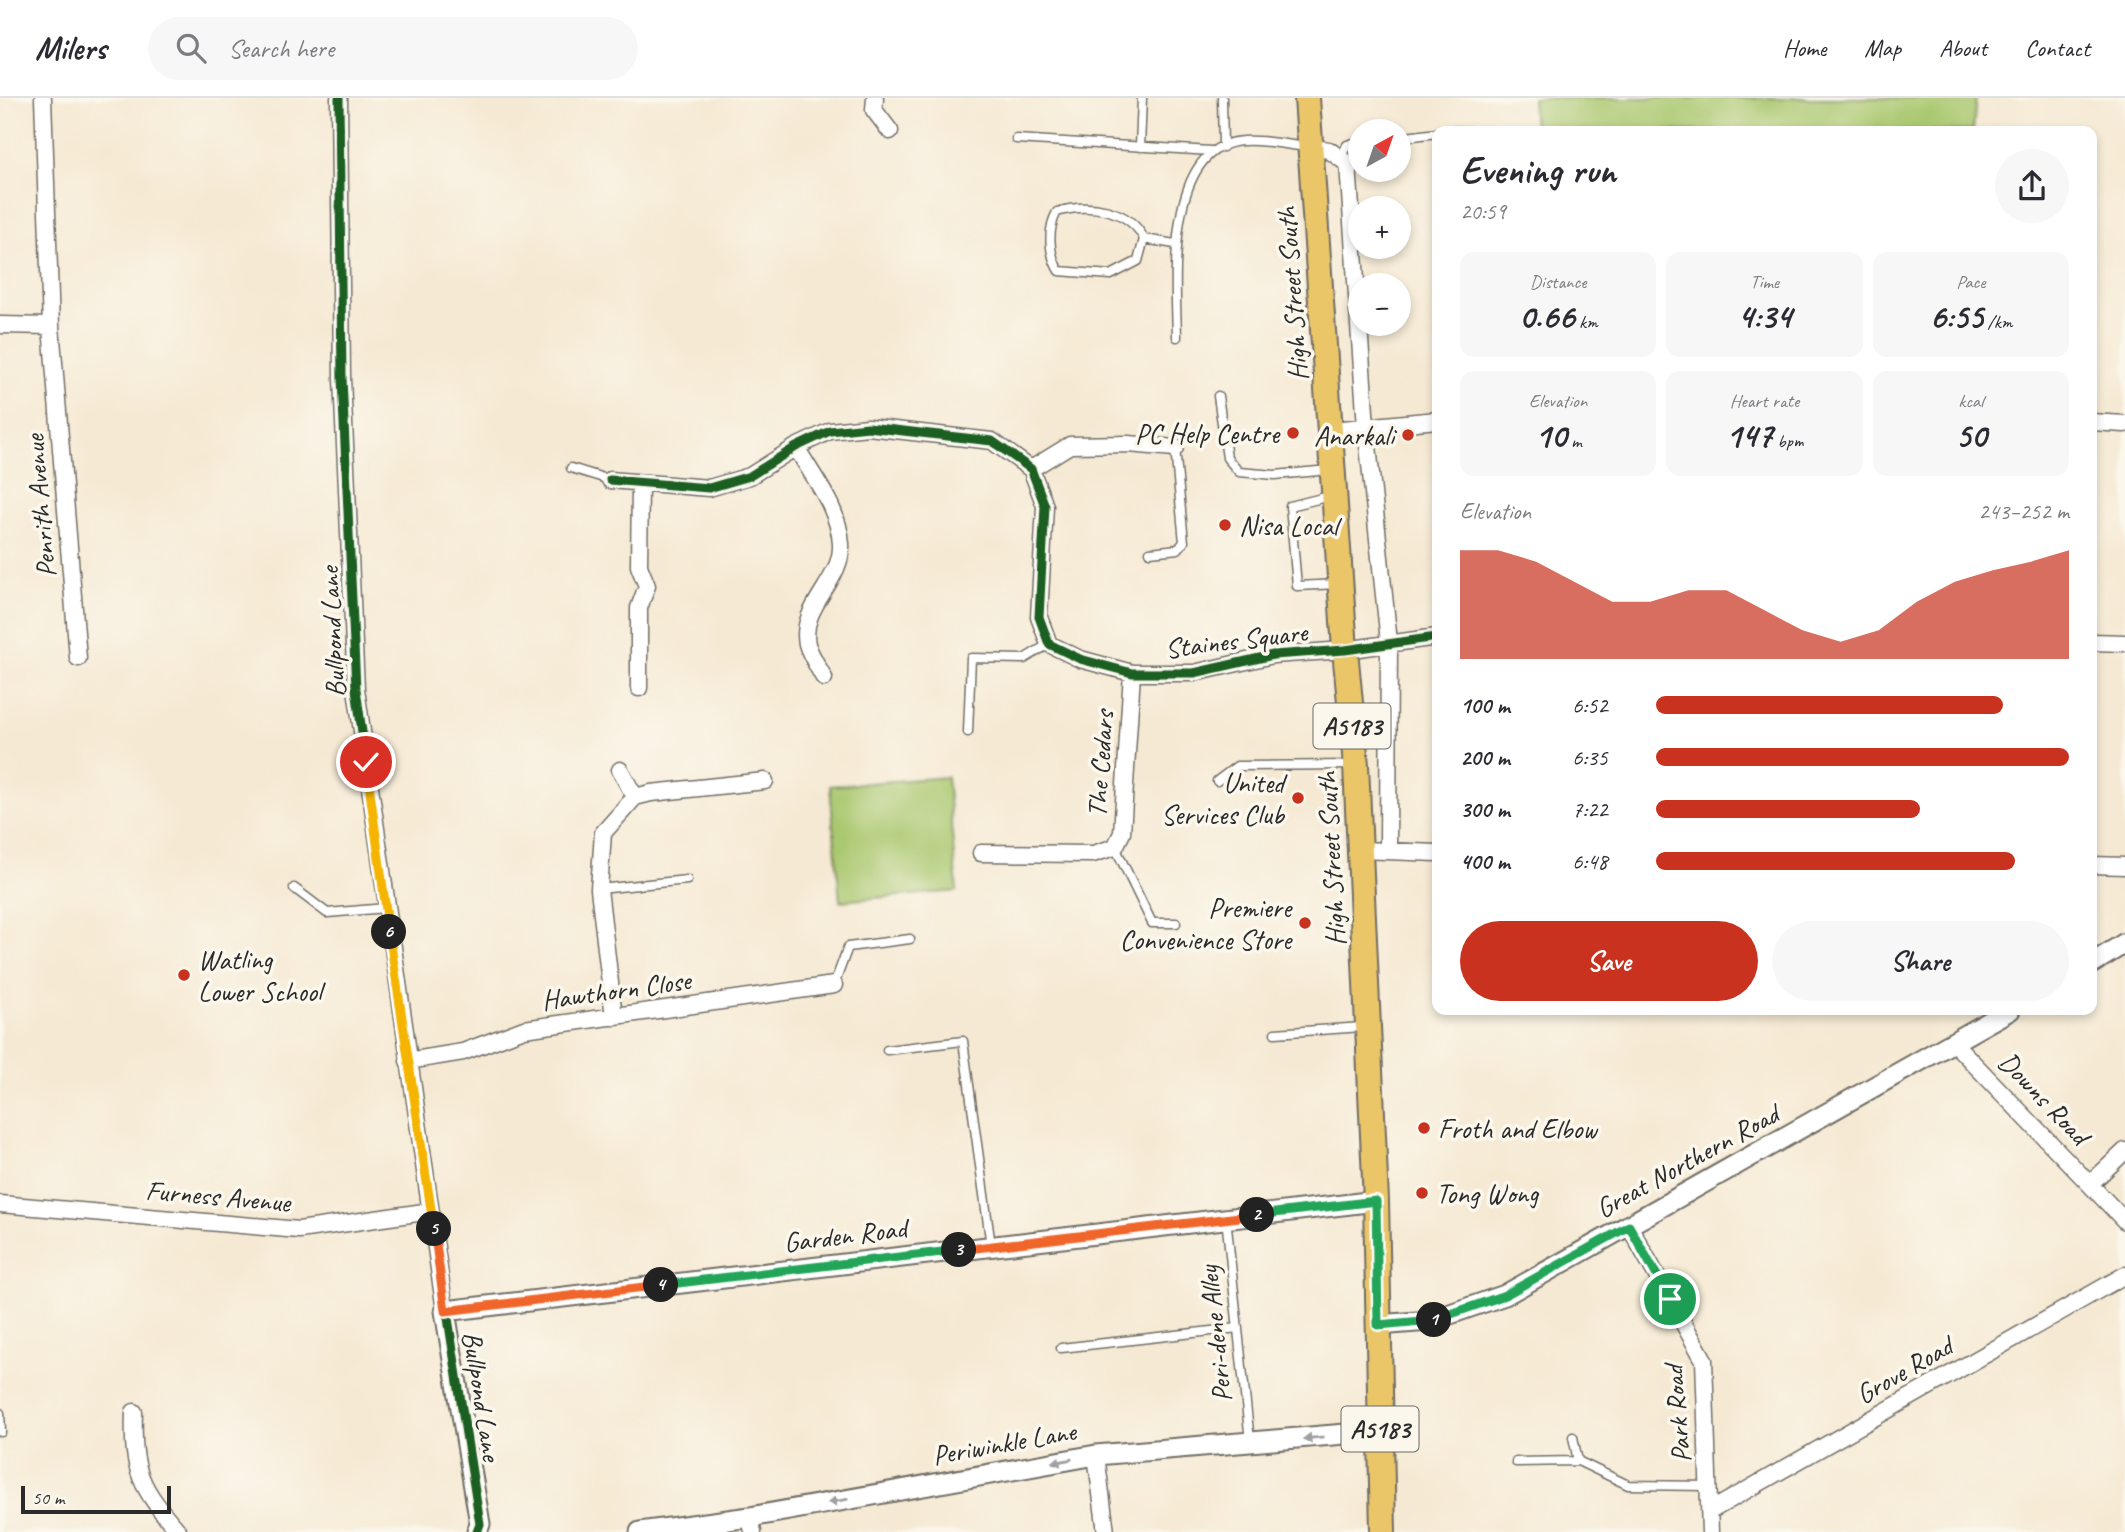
<!DOCTYPE html>
<meta charset="utf-8">
<style>
:root{--surface:#fff;--page:#f7f7f7;--text:#2b2b33;--muted:#7c7c81;--line:#e1e1e2;--accent:#c8321e}
body{margin:0;font-family:Caveat,sans-serif;background:var(--page);color:var(--text);height:100vh;display:flex;flex-direction:column;font-size:26px;white-space:nowrap}
*{box-sizing:border-box;margin:0}
p{font-size:23px;color:var(--muted)}
.icon{flex:none;width:38px;height:38px;fill:none;stroke:currentColor;stroke-width:2;stroke-linecap:round;stroke-linejoin:round}
.map{position:relative;flex:1;overflow:hidden}
.panel{position:absolute;left:1432px;top:28px;width:665px;height:889px;display:flex;flex-direction:column;background:var(--surface);border-radius:14px;box-shadow:0 4px 10px #0003}
.panel>*{flex:none}
.needle{width:46px;rotate:40deg}
.tools{position:absolute;left:1348px;top:21px;display:grid;gap:14px}
.tools a{display:grid;place-items:center;width:63px;height:63px;border-radius:50%;background:var(--surface);box-shadow:0 4px 10px #0003;font-size:35px}
.scale{position:absolute;left:21px;bottom:18px;width:150px;box-sizing:border-box;padding-left:7px;border:4px solid #2b2b2b;border-top:0;font-size:19px;line-height:24px;white-space:nowrap;color:#2b2b2b;-webkit-text-stroke:5px #fbf7ec;paint-order:stroke}
.pin{position:absolute;display:grid;place-items:center;width:60px;height:60px;color:#fff;margin:-30px;border:4px solid #fff;border-radius:50%;box-shadow:0 2px 7px #0007}
.km{position:absolute;width:35px;height:35px;margin:-18px;border-radius:50%;background:#222;color:#fff;font-size:19px;line-height:35px;text-align:center}
.round{display:grid;place-items:center;flex:none;width:74px;height:74px;border-radius:37px;background:var(--page)}
.overview{display:flex;align-items:center;justify-content:space-between;height:119px;padding:0 28px}
h1{font-size:38px;font-weight:700;line-height:52px}
.stats{display:grid;grid-template-columns:repeat(3,1fr);gap:10px;height:119px;padding:7px 28px}
.stats div{display:grid;align-content:center;border-radius:14px;background:var(--page);text-align:center}
.stats b{font-size:35px;font-weight:700}
.stats small{font-size:19px;font-weight:400}
.stats p{font-size:19px}
.chart{height:196px;padding:14px 28px}
.chart p{display:flex;justify-content:space-between}
.chart svg{width:100%;height:126px;margin-top:7px;fill:var(--accent);opacity:.7}
.action{display:flex;gap:14px;margin-top:auto;padding:14px 28px}
.action a{flex:1;height:80px;border-radius:42px;background:var(--accent);color:#fff;font-size:28px;font-weight:700;line-height:80px;text-align:center}
.action a+a{background:var(--page);color:var(--text)}
ul{padding:0 28px;list-style:none;font-size:23px}
li{display:grid;grid-template-columns:112px 84px 1fr;align-items:center;height:52px}
li i{height:18px;border-radius:9px;background:var(--accent)}
header{display:flex;align-items:center;gap:42px;box-sizing:border-box;height:98px;padding:0 35px;background:var(--surface);border-bottom:2px solid var(--line)}
header strong{font-size:33px}
nav{display:flex;gap:38px;margin-inline-start:auto;font-size:24px}
.search{width:490px;height:63px;background:var(--page);display:flex;align-items:center;gap:18px;box-sizing:border-box;padding:0 24px;border-radius:38px;color:var(--muted);font-size:26px}
.map>svg:first-child{display:block}
</style>
<header>
<strong>Milers</strong>
<div class="search"><svg class="icon" aria-label="search" viewBox="0 0 24 24"><circle cx="10" cy="10" r="6"/><path d="M15 15l6 6"/></svg>Search here</div>
<nav><a>Home</a><a>Map</a><a>About</a><a>Contact</a></nav>
</header>
<div class="map">
<svg width="2125" height="1434" viewBox="0 0 2125 1434">
<rect width="100%" height="100%" fill="#fbf7ec"/>
<filter id="ink" filterUnits="userSpaceOnUse"><feTurbulence type="fractalNoise" baseFrequency=".0143" numOctaves="2"/><feDisplacementMap in="SourceGraphic" scale="14" xChannelSelector="R" yChannelSelector="G"/><feConvolveMatrix kernelMatrix="1 2 1 2 8 2 1 2 1" color-interpolation-filters="sRGB"/></filter>
<filter id="wash" filterUnits="userSpaceOnUse"><feTurbulence type="fractalNoise" baseFrequency=".00686" numOctaves="4" result="noise"/><feDisplacementMap in="SourceGraphic" scale="28" xChannelSelector="R" yChannelSelector="G"/><feGaussianBlur stdDeviation="1.57" result="paint"/><feColorMatrix in="noise" values="0 0 0 0 0 0 0 0 0 0 0 0 0 0 0 0 0 1.4 0 .05"/><feComposite in="paint" operator="in"/></filter>
<g filter="url(#wash)">
<rect width="100%" height="100%" fill="#f5e9d3"/>
<path fill="#aac86f" stroke="#6a7a4d" stroke-width="2" d="M1532 0H1976L1973 33H1534Z
M947 679 957 793 840 803 830 688Z"/>
</g>
<g filter="url(#ink)">
<g fill="none" stroke-linecap="round" stroke-linejoin="round">
<defs>
<path id="service" d="M1222 0 1223 49
M1444 33H1469
M1398 40 1437 35
M1016 41 1211 53
M1140 49 1142 0
M1341 59 1347 47 1360 43
M1144 141 1138 163 1111 177 1059 173C1049 157 1047 131 1057 114 1088 105 1129 110 1144 141L1175 146
M1177 239C1176 185 1164 48 1243 43 1264 41 1287 47 1308 49
M1218 298 1227 360 1239 374 1275 377 1329 372
M571 370 610 382
M1330 398 1290 408 1297 488 1338 486
M1150 454 1178 451 1184 444 1175 350
M968 634 971 560 1024 561 1049 546
M1217 683 1237 668 1353 667
M1115 749 1152 825H1176
M294 790 327 815 386 810
M599 791 687 782
M834 887 848 849 910 841
M1275 935 1363 929
M887 952 963 943 991 1148
M1226 1120 1250 1343
M1061 1250 1238 1230
M0 1315 1 1334
M1573 1339 1578 1363 1628 1387 1709 1388
M1516 1364 1578 1363"/>
<path id="minor" d="M43 0 51 228 78 560
M339 0 342 280 356 591 445 1213
M875 0 874 12 890 33
M1311 49 1329 52 1348 66 1366 329 1389 544 1388 753
M0 227 51 228
M2091 324 2125 326
M1332 332 1437 322
M796 349C813 379 839 410 841 446 843 483 799 508 807 546 810 557 819 570 824 580
M1031 371 1070 347 1128 346 1175 350
M610 382 709 390 750 378 796 349 830 333 868 329 992 343 1031 371 1045 408 1039 519 1049 546 1080 561 1132 575H1194L1273 557 1345 552 1437 539
M2091 544 2125 545
M639 590V510L647 488 639 468 640 386
M620 672 635 699
M1361 752 1437 755
M981 755 1093 756 1115 749 1122 735 1132 575
M2091 767 2125 768
M614 919 599 791 603 735 635 699 651 695 765 683
M1953 944 2125 1123
M408 963 463 954 524 931 834 887
M2091 1085 2125 1053
M0 1106 299 1132 431 1113
M1629 1128 1704 1262 1710 1434
M134 1314C132 1374 140 1389 179 1434
M1096 1357 1106 1434
M1710 1413 2125 1177
M750 1419 753 1434"/>
<path id="tertiary" d="M2091 866 2125 845
M1378 1227 1430 1223 1505 1197 2010 912
M477 1434 480 1426 445 1213 1376 1103
M640 1434 750 1419 1096 1357 1381 1333"/>
<path id="primary" d="M1307 0 1345 552 1356 667 1376 1103 1383 1434"/>
</defs>
<use href="#service" stroke="#726e66" stroke-width="11"/>
<use href="#minor" stroke="#726e66" stroke-width="19"/>
<use href="#tertiary" stroke="#726e66" stroke-width="23"/>
<use href="#primary" stroke="#726e66" stroke-width="28"/>
<use href="#service" stroke="#fff" stroke-width="8"/>
<use href="#minor" stroke="#fff" stroke-width="16"/>
<use href="#tertiary" stroke="#fff" stroke-width="19"/>
<use href="#primary" stroke="#eac669" stroke-width="24"/>
<defs>
<path id="cycleway" d="M339 0 342 280 356 591 408 963 480 1426 477 1434
M610 382 709 390 750 378 796 349 830 333 868 329 992 343 1031 371 1045 408 1039 519 1049 546 1080 561 1132 575H1194L1273 557 1345 552 1437 539
M445 1213 1376 1103"/>
</defs>
<use href="#cycleway" stroke="#fbf7ec" stroke-width="13"/>
<use href="#cycleway" stroke="#1b5e20" stroke-width="9"/>
</g>
<defs><path id="oneway-solid" d="M-6-.8H1V-3.2L6.5 0L1 3.2V.8H-6Z" transform="scale(1.75)"/></defs>
<g fill="#a0a0a0">
<use href="#oneway-solid" transform="translate(1313 1340) rotate(174)"/>
<use href="#oneway-solid" transform="translate(1062 1363) rotate(170)"/>
<use href="#oneway-solid" transform="translate(838 1403) rotate(170)"/>
</g>
</g>
<g fill="none" stroke-linecap="round" stroke-linejoin="round" filter="url(#ink)">
<defs>
<path id="split-1" d="M1434 1222 1505 1197 1629 1128 1670 1201"/>
<path id="split-2" d="M1257 1117 1376 1103 1378 1227 1434 1222"/>
<path id="split-3" d="M959 1152 1257 1117"/>
<path id="split-4" d="M661 1187 959 1152"/>
<path id="split-5" d="M434 1131 445 1213 661 1187"/>
<path id="split-6" d="M389 834 434 1131"/>
<path id="split-7" d="M366 664 389 834"/>
</defs>
<use href="#split-1" stroke="#fff" stroke-width="14"/>
<use href="#split-2" stroke="#fff" stroke-width="14"/>
<use href="#split-3" stroke="#fff" stroke-width="14"/>
<use href="#split-4" stroke="#fff" stroke-width="14"/>
<use href="#split-5" stroke="#fff" stroke-width="14"/>
<use href="#split-6" stroke="#fff" stroke-width="14"/>
<use href="#split-7" stroke="#fff" stroke-width="14"/>
<use href="#split-1" stroke="#22a559" stroke-width="9"/>
<use href="#split-2" stroke="#22a559" stroke-width="9"/>
<use href="#split-3" stroke="#f0652b" stroke-width="9"/>
<use href="#split-4" stroke="#22a559" stroke-width="9"/>
<use href="#split-5" stroke="#f0652b" stroke-width="9"/>
<use href="#split-6" stroke="#f5b400" stroke-width="9"/>
<use href="#split-7" stroke="#f5b400" stroke-width="9"/>
</g>
<g fill="#c8321e" stroke="#fbf7ec" stroke-width="2.5">
<circle cx="1293" cy="335" r="7"/>
<circle cx="1408" cy="337" r="7"/>
<circle cx="1225" cy="427" r="7"/>
<circle cx="1298" cy="700" r="7"/>
<circle cx="1305" cy="825" r="7"/>
<circle cx="184" cy="877" r="7"/>
<circle cx="1424" cy="1030" r="7"/>
<circle cx="1422" cy="1095" r="7"/>
</g>
<g text-anchor="middle" dominant-baseline="central" stroke-width="7" stroke-linejoin="round" paint-order="stroke">
<g fill="#fbf7ec" stroke="#696865" stroke-width="2">
<rect x="1313.5" y="605.5" width="77" height="45" rx="5"/>
<rect x="1341.5" y="1308.5" width="77" height="45" rx="5"/>
</g>
<g font-size="26" font-weight="bold" fill="#2b2b2b">
<text x="1352" y="628">A5183</text>
<text x="1380" y="1331">A5183</text>
</g>
<g font-size="28" fill="#2b2b2b" stroke="#fbf7ec">
<text transform="translate(1292 196) rotate(-94)">High Street South</text>
<text transform="translate(40 408) rotate(-95)">Penrith Avenue</text>
<text transform="translate(332 534) rotate(-93)">Bullpond Lane</text>
<text transform="translate(1236 542) rotate(-7)">Staines Square</text>
<text transform="translate(1100 666) rotate(-86)">The Cedars</text>
<text transform="translate(1331 761) rotate(-93)">High Street South</text>
<text transform="translate(616 892) rotate(-8)">Hawthorn Close</text>
<text transform="translate(2044 1000) rotate(46)">Downs Road</text>
<text transform="translate(1687 1063) rotate(-29)">Great Northern Road</text>
<text transform="translate(218 1098) rotate(5)">Furness Avenue</text>
<text transform="translate(845 1137) rotate(-7)">Garden Road</text>
<text transform="translate(1215 1236) rotate(-96)">Peri-dene Alley</text>
<text transform="translate(1904 1272) rotate(-30)">Grove Road</text>
<text transform="translate(482 1298) rotate(81)">Bullpond Lane</text>
<text transform="translate(1677 1316) rotate(-95)">Park Road</text>
<text transform="translate(1004 1345) rotate(-10)">Periwinkle Lane</text>
</g>
<g font-size="28" fill="#2b2b2b" stroke="#fbf7ec" text-anchor="end">
<text x="1279" y="335">PC Help Centre</text>
<text x="1394" y="337">Anarkali</text>
<text x="1239" y="427" text-anchor="start">Nisa Local</text>
<text x="1284" y="684">United<tspan x="1284" dy="32">Services Club</tspan></text>
<text x="1291" y="809">Premiere<tspan x="1291" dy="32">Convenience Store</tspan></text>
<text x="198" y="861" text-anchor="start">Watling<tspan x="198" dy="32">Lower School</tspan></text>
<text x="1438" y="1030" text-anchor="start">Froth and Elbow</text>
<text x="1436" y="1095" text-anchor="start">Tong Wong</text>
</g>
</g>
</svg>
<div class="tools">
<a><svg class="needle" viewBox="-14 -14 28 28"><path d="M0-13l5 13h-10z" fill="#e53935"/><path d="M0 13l5-13h-10z" fill="#7c7c81"/></svg></a>
<a>+</a>
<a>−</a>
</div>
<div class="scale">50 m</div>
<div class="pin" style="left:1670px;top:1201px;background:#1e9e55"><svg class="icon" aria-label="arrive" viewBox="0 0 24 24"><path d="M6 21V4h12l-3 4 3 4H6"/></svg></div>
<div class="pin" style="left:366px;top:664px;background:#d93025"><svg class="icon" aria-label="check" viewBox="0 0 24 24"><path d="M5 12l5 5 9-10"/></svg></div>
<b class="km" style="left:1434px;top:1222px">1</b>
<b class="km" style="left:1257px;top:1117px">2</b>
<b class="km" style="left:959px;top:1152px">3</b>
<b class="km" style="left:661px;top:1187px">4</b>
<b class="km" style="left:434px;top:1131px">5</b>
<b class="km" style="left:389px;top:834px">6</b>
<section class="panel">
<div class="overview"><div><h1>Evening run</h1><p>20:59</p></div><a class="round"><svg class="icon" aria-label="share" viewBox="0 0 24 24"><path d="M12 15V3M7 8l5-5 5 5M5 13v7h14v-7"/></svg></a></div>
<div class="stats">
<div><p>Distance</p><b>0.66<small> km</small></b></div>
<div><p>Time</p><b>4:34</b></div>
<div><p>Pace</p><b>6:55<small> /km</small></b></div>
</div>
<div class="stats">
<div><p>Elevation</p><b>10<small> m</small></b></div>
<div><p>Heart rate</p><b>147<small> bpm</small></b></div>
<div><p>kcal</p><b>50</b></div>
</div>
<div class="chart"><p><span>Elevation</span>243–252 m</p>
<svg viewBox="0 0 160 44" preserveAspectRatio="none"><path d="M0 44V6L10 6L20 10L30 17L40 24L50 24L60 20L70 20L80 27L90 34L100 38L110 34L120 24L130 17L140 13L150 10L160 6V44z"/></svg>
</div>
<ul>
<li><b>100 m</b>6:52<i style="width:84%"></i></li>
<li><b>200 m</b>6:35<i style="width:100%"></i></li>
<li><b>300 m</b>7:22<i style="width:64%"></i></li>
<li><b>400 m</b>6:48<i style="width:87%"></i></li>
</ul>
<div class="action"><a>Save</a><a>Share</a></div>
</section>
</div>
